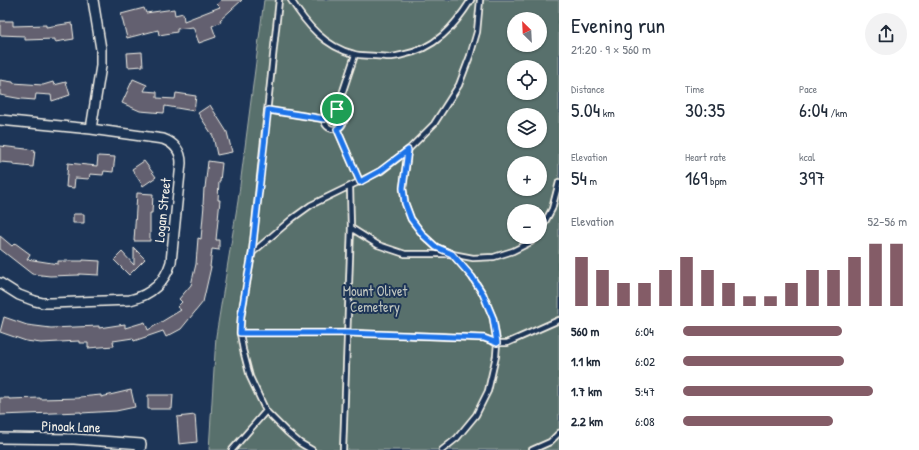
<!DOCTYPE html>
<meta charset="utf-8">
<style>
:root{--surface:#fff;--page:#f2f2f3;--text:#1f2937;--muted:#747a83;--accent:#845c67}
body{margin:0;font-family:"Patrick Hand",sans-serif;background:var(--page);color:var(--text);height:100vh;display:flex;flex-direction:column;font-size:15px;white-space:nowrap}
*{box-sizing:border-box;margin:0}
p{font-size:13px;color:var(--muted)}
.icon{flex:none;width:22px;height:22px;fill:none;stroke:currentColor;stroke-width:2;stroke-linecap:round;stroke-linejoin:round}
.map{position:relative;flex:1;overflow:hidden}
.sheet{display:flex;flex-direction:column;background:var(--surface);width:360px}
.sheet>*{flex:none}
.needle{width:26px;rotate:336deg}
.controls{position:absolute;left:507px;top:12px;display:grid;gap:8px}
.controls a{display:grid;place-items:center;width:40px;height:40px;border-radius:50%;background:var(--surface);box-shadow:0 1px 3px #0004;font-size:20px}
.pin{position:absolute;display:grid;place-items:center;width:34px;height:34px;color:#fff;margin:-17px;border:2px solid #fff;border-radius:50%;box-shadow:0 1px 4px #0007}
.round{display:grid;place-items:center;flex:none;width:42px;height:42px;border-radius:21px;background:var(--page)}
.headline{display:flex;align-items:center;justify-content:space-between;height:68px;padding:0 12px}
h1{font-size:22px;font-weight:600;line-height:30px}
.figures{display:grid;grid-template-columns:repeat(3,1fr);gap:6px;height:68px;padding:4px 12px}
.figures div{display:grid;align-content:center}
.figures b{font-size:20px;font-weight:600}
.figures small{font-size:11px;font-weight:400}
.figures p{font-size:11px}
.chart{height:112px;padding:8px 12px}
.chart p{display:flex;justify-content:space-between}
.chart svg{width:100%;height:72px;margin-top:4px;stroke:var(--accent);stroke-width:6}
ul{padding:0 12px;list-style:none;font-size:13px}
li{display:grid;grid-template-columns:64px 48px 1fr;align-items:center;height:30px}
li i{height:10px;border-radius:5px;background:var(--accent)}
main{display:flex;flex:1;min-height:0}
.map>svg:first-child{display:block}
</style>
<main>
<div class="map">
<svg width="559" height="450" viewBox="0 0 559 450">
<rect width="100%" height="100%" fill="#1d3557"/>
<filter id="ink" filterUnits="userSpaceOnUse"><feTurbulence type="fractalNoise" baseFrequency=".025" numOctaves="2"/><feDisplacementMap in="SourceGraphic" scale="8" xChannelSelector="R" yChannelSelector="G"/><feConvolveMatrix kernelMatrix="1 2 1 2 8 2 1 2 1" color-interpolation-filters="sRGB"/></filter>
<g filter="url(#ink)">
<path fill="#59706c" stroke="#a6b0aa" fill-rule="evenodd" d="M264 0H559V450H209L216 336 238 201ZM514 19H540V45H514ZM514 67H540V93H514ZM514 115H540V141H514ZM514 163H540V189H514ZM514 211H540V237H514Z"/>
<path fill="#63606f" stroke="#f4f1e8" d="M221 0H242L220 20 221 22 212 26 216 37 199 43 193 27 177 29V32L159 35 158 30 127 38 121 14 144 8 146 13 174 9 175 15 183 13 184 21 220 7 217 4Z
M0 21H13V26L46 25V27L72 23 74 39 55 42V39L25 40V36L0 35Z
M142 52 143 66 128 67 127 53Z
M133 79 147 85 144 91 157 92V98L175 99 176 93 196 96 194 111 165 106 164 113 140 111 122 103Z
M0 80 13 82V83L43 85 53 82 54 85 66 82 70 95 52 101 51 95 36 94 35 100 22 99 0 95Z
M210 105 227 132 232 152 217 155 213 136 198 113Z
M0 146 35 150 33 167 13 165V163L0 162Z
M98 156 115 157 113 172 104 171 103 175 90 174 89 179 75 178 74 188 66 187 68 163 97 166Z
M144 161 156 177 143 186 132 169Z
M208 161 222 163 220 181H219L218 200H220L216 240H219V250L212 249 210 267H211L203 302 181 329 166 337 163 331 134 341 133 338 113 341 114 346 88 348V343H79V341L41 343 26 341 0 332 4 317 27 325 51 328 99 326V328L125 324V328L145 322 148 330 181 310 177 307 182 302 179 299 191 285 196 264 198 238 201 239 204 205H203L204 188H205Z
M137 193 153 194 152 213H150V241H134Z
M73 214H84V223H73Z
M0 236 12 246 15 243 30 254 27 259 58 264V261H83V260L100 261 99 275 79 274V275L50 276 32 274 0 249Z
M134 248 145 259 129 275 114 260 122 252 134 265Z
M131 390 135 407 116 411 81 413V412L0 415V398H9V399L40 398V399L80 398V397L101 395V397Z
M148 395H173L172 409H148Z
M195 415 197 442 179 444 177 417Z"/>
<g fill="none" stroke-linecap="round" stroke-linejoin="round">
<defs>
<path id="service" d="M279 0 252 253 241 317 240 333 243 350 250 377 266 411 287 432 300 443 312 450
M291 0C306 24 325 47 354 54 360 56 368 55 375 56 380 56 385 57 390 57 394 57 398 56 402 55 435 49 454 27 471 0
M324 119a10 10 0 1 1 20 0a10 10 0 1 1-20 0Z
M337 109 355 55
M267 110 324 119
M337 129 360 182
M408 150 403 188 405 203 411 219 424 236 436 247 452 254 473 258 494 257 513 251 531 242 535 237
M351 228 378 245 405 254H452L472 277 483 294 493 318 497 343 496 356 488 391 476 415 457 438 442 450
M540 231 552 209 559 182
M252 253 293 218 311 205 381 171 408 150 434 124 459 85 470 56 477 32 480 0
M240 333H347L484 338 497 343H507L559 320
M232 450 266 411
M343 450 351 228 350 187
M532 450 550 442 559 433"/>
<path id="minor" d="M0 120 91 129 163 139C174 143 181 151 181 163L171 262C165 282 151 295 130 300L51 303H43L35 301 19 295 0 283
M91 129 101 66V49L93 0
M0 438 74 439 141 444 140 450"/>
</defs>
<use href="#service" stroke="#f4f1e8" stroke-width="8"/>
<use href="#minor" stroke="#f4f1e8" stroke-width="12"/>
<use href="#service" stroke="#1d3557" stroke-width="4.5"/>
<use href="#minor" stroke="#1d3557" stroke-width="9"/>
</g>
</g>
<g fill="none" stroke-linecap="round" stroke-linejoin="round" filter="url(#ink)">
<defs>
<path id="route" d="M331 109C346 108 349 121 337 129L360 182 380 171 408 150 403 188 405 203 411 219 424 236 436 247 452 254 472 277 483 294 493 318 497 343 484 338 347 333H240L241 316 252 253 268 110 324 119C324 113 327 111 331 109Z"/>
</defs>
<use href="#route" stroke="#fff" stroke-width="8"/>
<use href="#route" stroke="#1a73e8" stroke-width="5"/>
</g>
<g text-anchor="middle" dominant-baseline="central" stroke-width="4" stroke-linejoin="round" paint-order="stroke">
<g font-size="14" fill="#f4f1e8" stroke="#1d3557">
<text transform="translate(162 210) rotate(-84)">Logan Street</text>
<text transform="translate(71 426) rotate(2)">Pinoak Lane</text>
</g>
<g font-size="14" fill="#bec4bd" stroke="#1d3557">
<text x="375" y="290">Mount Olivet<tspan x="375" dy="16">Cemetery</tspan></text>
</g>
</g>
</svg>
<div class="controls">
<a><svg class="needle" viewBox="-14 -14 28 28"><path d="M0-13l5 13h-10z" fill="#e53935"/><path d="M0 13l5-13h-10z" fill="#747a83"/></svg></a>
<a><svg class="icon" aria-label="locate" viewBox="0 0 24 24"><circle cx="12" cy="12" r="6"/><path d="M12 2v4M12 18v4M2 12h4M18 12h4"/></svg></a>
<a><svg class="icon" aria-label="layers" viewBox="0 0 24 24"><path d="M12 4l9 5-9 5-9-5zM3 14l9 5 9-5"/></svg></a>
<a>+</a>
<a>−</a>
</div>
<div class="pin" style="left:337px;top:109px;background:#1e9e55"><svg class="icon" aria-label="arrive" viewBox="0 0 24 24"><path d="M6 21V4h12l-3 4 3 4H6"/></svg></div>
</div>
<section class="sheet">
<div class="headline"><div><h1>Evening run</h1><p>21:20 · 9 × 560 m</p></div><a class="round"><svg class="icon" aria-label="share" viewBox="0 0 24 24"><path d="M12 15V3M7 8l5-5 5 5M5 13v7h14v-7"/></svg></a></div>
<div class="figures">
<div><p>Distance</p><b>5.04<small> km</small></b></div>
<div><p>Time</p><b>30:35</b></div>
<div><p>Pace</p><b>6:04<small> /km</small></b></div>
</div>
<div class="figures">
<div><p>Elevation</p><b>54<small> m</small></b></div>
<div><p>Heart rate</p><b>169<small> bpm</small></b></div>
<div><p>kcal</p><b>397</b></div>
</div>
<div class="chart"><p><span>Elevation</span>52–56 m</p>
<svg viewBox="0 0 160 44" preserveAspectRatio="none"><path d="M5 44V14M15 44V22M25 44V30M35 44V30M45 44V22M55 44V14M65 44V22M75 44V30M85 44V38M95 44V38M105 44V30M115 44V22M125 44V22M135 44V14M145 44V6M155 44V6"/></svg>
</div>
<ul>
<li><b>560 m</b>6:04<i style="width:71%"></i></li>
<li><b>1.1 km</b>6:02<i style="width:72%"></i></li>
<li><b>1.7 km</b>5:47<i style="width:85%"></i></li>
<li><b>2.2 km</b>6:08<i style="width:67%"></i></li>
</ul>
</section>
</main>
